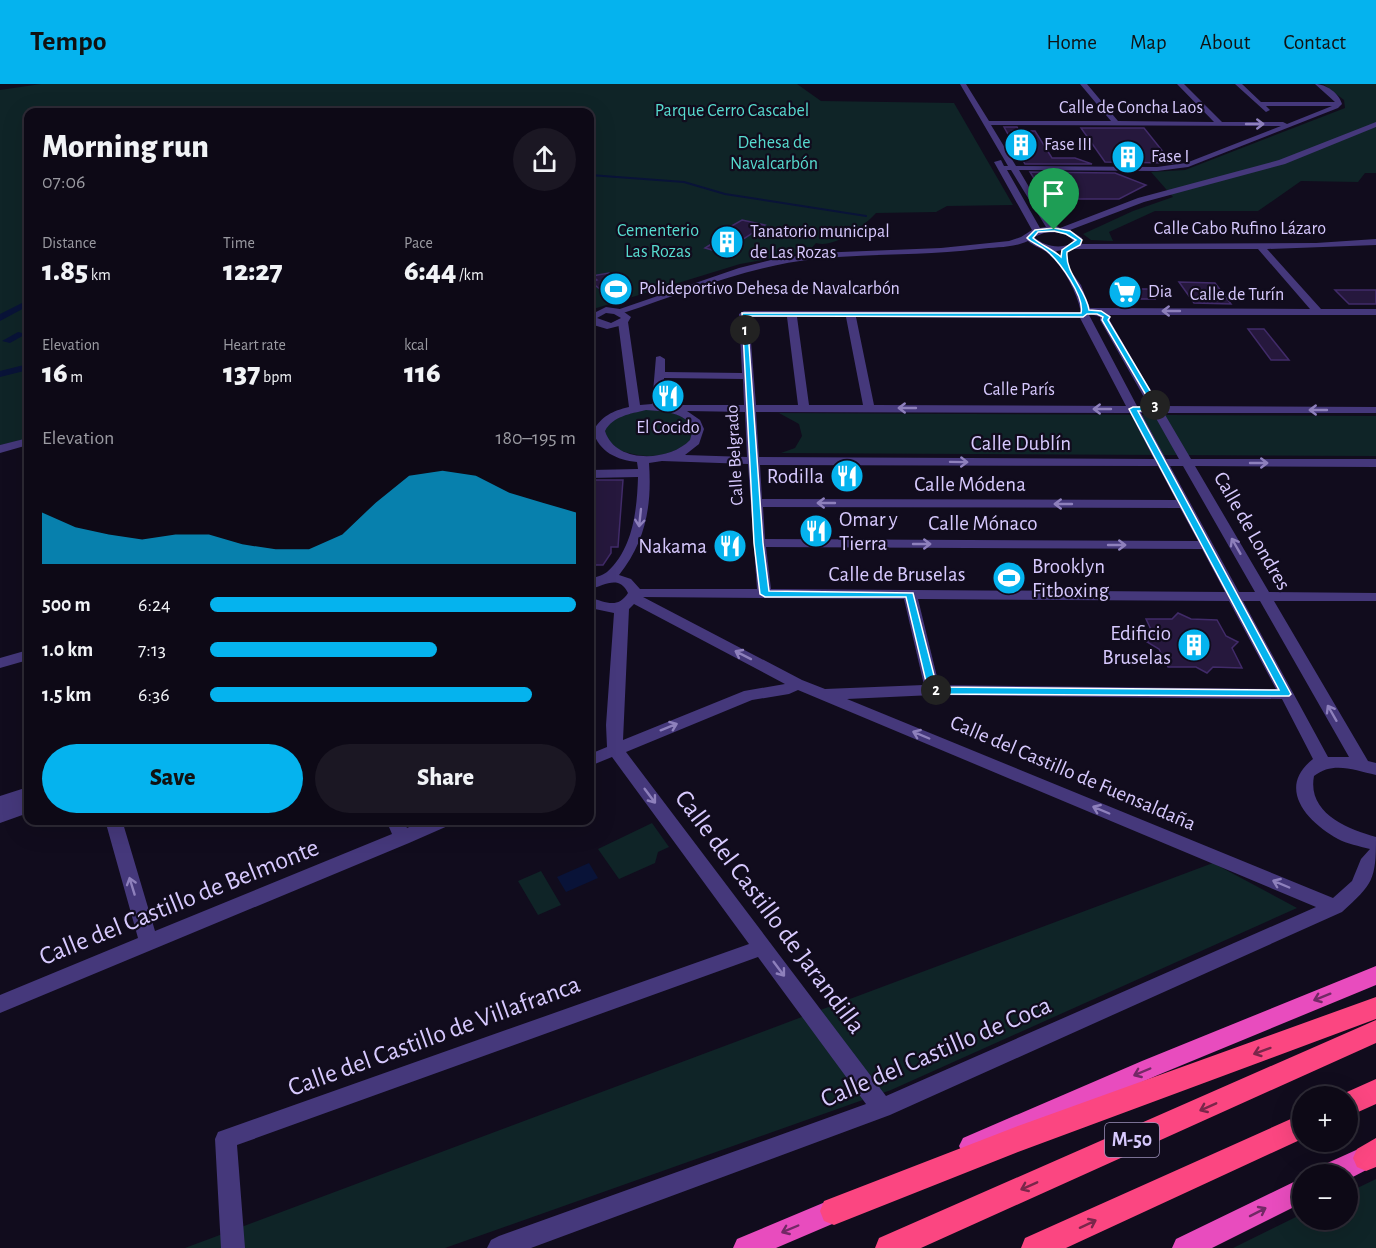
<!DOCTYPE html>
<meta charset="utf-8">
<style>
:root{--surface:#0d0916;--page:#1b1723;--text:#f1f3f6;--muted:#9a9aa1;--line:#2d2a35;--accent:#05b3ee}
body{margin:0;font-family:"Alegreya Sans",sans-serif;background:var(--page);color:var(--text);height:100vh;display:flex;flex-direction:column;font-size:22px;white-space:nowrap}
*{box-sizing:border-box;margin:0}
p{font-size:20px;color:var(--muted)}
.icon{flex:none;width:33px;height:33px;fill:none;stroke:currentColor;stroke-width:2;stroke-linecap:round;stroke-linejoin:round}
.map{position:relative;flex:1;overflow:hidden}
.sheet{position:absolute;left:24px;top:24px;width:570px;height:717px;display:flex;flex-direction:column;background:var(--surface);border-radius:12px;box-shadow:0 6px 24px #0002,0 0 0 2px var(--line)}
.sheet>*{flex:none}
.controls{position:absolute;left:1292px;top:1002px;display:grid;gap:12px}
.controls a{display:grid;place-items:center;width:66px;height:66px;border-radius:50%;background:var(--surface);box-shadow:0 6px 24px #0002,0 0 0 2px var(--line);font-size:30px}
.pin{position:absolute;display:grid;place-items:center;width:51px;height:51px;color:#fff;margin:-62px -26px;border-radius:50% 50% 50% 0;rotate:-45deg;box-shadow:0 0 6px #0007}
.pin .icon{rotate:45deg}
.km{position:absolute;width:30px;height:30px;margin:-15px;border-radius:50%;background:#222;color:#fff;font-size:16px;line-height:30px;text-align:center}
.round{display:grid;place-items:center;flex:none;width:63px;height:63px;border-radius:32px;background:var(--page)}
.summary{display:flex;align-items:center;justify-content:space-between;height:102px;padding:0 18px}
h1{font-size:33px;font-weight:800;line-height:45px}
.metrics{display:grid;grid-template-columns:repeat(3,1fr);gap:9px;height:102px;padding:6px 18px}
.metrics div{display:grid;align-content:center}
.metrics b{font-size:30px;font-weight:800}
.metrics small{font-size:16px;font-weight:400}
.metrics p{font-size:16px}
.chart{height:168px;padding:12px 18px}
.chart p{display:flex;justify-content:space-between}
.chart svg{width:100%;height:108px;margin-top:6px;fill:var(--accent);opacity:.7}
.cta{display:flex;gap:12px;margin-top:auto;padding:12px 18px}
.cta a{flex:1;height:69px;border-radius:36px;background:var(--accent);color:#111;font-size:24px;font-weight:800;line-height:69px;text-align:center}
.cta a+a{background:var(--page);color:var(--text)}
ul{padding:0 18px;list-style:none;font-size:20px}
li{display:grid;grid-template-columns:96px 72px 1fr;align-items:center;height:45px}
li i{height:15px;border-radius:8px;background:var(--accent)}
header{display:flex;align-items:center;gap:36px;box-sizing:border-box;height:84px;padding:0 30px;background:var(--accent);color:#111}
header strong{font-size:28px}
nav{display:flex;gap:33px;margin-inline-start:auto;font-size:21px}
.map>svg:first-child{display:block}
</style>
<header>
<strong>Tempo</strong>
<nav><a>Home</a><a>Map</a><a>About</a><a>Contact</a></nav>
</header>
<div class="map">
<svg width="1376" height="1164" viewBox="0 0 1376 1164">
<rect width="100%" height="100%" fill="#110c1d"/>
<path fill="#0f2427" d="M41 0H797L821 17 954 19 1013 121 947 122 936 128 876 129C864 142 834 165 816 159L808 168 740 180 590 226V28H28V355L0 361V6Z
M1323 0H1376V89H1365L1358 98 1301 97 1258 127H1155L1109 148 1113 157 1091 156 1083 150 1133 127 1173 113 1151 88 1185 86 1345 24 1344 16Z
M644 326C662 325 681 328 693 342V354C669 377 639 376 610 362L604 347C611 331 629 330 644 326Z
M779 329 1376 332V372L781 369 795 364 802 352 799 340Z
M652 739 669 763 658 768 655 779 619 795 598 765Z
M1213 779 1297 824 891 1006 445 1164H185Z
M541 787 561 821 538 831 518 797Z
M1376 1095V1164H1233L1302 1130V1136H1347V1109Z"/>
<path fill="#091338" d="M589 779 598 794 566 808 557 793Z"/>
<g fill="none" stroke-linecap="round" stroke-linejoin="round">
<path stroke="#091338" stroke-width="2" d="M590 91 684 98 725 110 866 132"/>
<path fill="#091338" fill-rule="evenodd" d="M28 216V222L0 237V230Z
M18 248 26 250 10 259 2 257Z
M28 280V286L0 293V287Z"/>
</g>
<path fill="#26183d" stroke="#412b69" stroke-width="1.5" d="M1004 43H1017L1019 47H1035L1052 74H1075L1092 80H1025Z
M1081 44H1144L1172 79 1105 78Z
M1030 88 1115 89 1146 101 1119 115H1074L1069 113 1062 103 1040 104Z
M742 136 765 141 722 169 705 164 724 152 722 151 725 149 721 148Z
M609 189 613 193 619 191 628 199 601 206 591 198 597 196 592 192Z
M1179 198 1215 199 1231 220 1194 219Z
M1110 205H1149L1155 215H1116Z
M1335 206H1376V220H1349Z
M1248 245H1264L1289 276H1271Z
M590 396H623L618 463H611V469L603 481H590Z
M1178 529 1191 535 1217 536 1226 552 1238 558 1232 564 1242 584 1213 583 1207 589 1196 583H1168L1159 565 1147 558 1154 552 1146 535H1172Z"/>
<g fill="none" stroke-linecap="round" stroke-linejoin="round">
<path fill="#45387b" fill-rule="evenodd" d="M960 0H966L989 37H1111L1080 0H1087L1118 37 1214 38 1177 0H1184L1222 38H1283L1287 40 1332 22H1266L1270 26 1266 28 1235 0H1242L1261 18H1335L1315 0C1326 0 1339 9 1342 20L1338 24 1188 83 1157 87 1019 86 1049 137 1060 144 1138 114 1279 76 1376 38V43L1285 80 1144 118 1070 146 1082 154V160L1316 159 1376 155V161L1267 165 1321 225H1376V231H1110V237L1160 322 1376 323V329H1164L1191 375H1376V383L1195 382 1269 508 1376 509V517H1274L1368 677 1376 679V691C1354 686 1333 677 1314 692 1307 729 1347 745 1376 753 1376 796 1373 800 1342 828L890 1031 531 1164H487L491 1156 499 1152 866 1020 758 873 237 1061 245 1164H221L215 1055 218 1048 749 860 612 673 590 682V670L607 663 606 641 614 529 590 524V514C605 517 617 526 628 509 619 490 604 502 590 505V495C595 493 602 492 607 488 633 465 637 426 638 393L590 394V386L638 385 637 378C617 376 599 368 593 347 602 332 612 327 629 323L618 238 623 235 628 238 640 321 652 320 656 273 660 272 665 275V288L742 289 739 230 744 227 1081 228C1076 206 1063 181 1045 167 1039 163 1033 162 1028 157 1013 164 995 163 979 165 924 172 869 169 815 175 749 182 686 208 623 229L614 227 739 184 771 176 816 169 941 164 1009 157 1021 153 1032 146 994 78 1001 76 1004 82H1008ZM991 41 1281 42 1186 79 1157 83 1016 82ZM1007 86H1011L1046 143 1040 144ZM1044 149C1055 148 1069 148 1074 159 1060 165 1045 163 1034 153ZM1072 165H1258L1310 225 1090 224 1081 201 1056 167ZM1091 230 1100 233V236L1149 322H1137L1089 231ZM749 233H787L798 321H756ZM797 233H846L863 321H809ZM856 233 1080 234 1126 322 874 321ZM664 294 743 295 744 321H663ZM646 326C662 327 686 328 693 345L690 356C669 378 615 380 605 347 613 332 630 330 646 326ZM687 327 745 328 747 373 685 371 699 360 704 345 700 336ZM756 328 1130 329 1154 375 759 373ZM1141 329H1153L1179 375H1166ZM662 377 748 380 757 505H640L631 495 619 491C646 457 652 421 649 379ZM760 381 1158 382 1176 416 762 415ZM1170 382H1183L1255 508H1239ZM763 423 1180 424 1198 457 765 455ZM766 463 1202 465 1225 508 771 505ZM643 513 904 515 924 601 825 605 802 596ZM918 515 1229 517 1276 605 939 601ZM1243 517H1260L1349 673H1328ZM634 520 785 600 744 607 623 656 629 525ZM798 606 1316 823 886 1012 626 668 752 616 789 610ZM933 611 1282 615 1313 675C1276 704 1307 738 1338 755 1347 760 1359 762 1370 765L1361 775 1352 797 1333 814 847 615Z
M28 566V576L0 584V574Z
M105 736H122L155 847 392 750 386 736H403L407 744 425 736H452L450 741 409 759 0 929V911L138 854Z"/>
<path fill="#45387b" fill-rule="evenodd" d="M606 223 620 225 631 233 627 240 607 245 590 240V231ZM606 229 614 230 621 234 611 239 597 234Z
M28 354V361L0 369V361Z
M28 703V729L0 739V712Z"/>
<path fill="#e84cbe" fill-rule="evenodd" d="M1376 882V901L1158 991 979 1070 971 1074 963 1070 959 1062 963 1054 1142 977Z
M1376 1057V1081L1347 1096V1090H1320L1323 1081Z
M1302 1094V1119L1212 1164H1172L1176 1155Z
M842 1111 851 1114 854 1123 851 1132 776 1164H733L737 1155Z"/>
<path fill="#fb4681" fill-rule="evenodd" d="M1376 913V935L1018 1068 834 1141 824 1137 820 1127 824 1117 1018 1042Z
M1376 936V959L921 1164H875L879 1154Z
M1376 995V1020L1347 1033V1012H1338Z
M1302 1030V1055L1066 1164H1021L1025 1154Z
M1376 1054V1083L1366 1087 1357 1083 1353 1074 1357 1065Z"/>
</g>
<defs><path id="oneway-shaft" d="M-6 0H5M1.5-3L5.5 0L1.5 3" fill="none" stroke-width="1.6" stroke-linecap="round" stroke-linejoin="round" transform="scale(1.5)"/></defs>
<g stroke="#8e80bc">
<use href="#oneway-shaft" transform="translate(1255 40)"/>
<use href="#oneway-shaft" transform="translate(1171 227) rotate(-180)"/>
<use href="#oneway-shaft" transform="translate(907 324) rotate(-180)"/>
<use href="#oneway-shaft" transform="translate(1102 325) rotate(-180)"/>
<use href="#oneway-shaft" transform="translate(1318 326) rotate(-180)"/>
<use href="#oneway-shaft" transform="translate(959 378) rotate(1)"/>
<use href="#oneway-shaft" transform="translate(1259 379)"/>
<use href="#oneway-shaft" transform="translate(826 419) rotate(-180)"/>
<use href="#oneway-shaft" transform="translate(1063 420) rotate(-180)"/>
<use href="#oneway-shaft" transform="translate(640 434) rotate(96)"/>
<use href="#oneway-shaft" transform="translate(922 460)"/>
<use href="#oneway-shaft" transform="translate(1117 461)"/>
<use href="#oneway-shaft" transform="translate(1236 462) rotate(-120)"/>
<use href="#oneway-shaft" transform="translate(743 571) rotate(-153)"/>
<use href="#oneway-shaft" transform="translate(1332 629) rotate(-120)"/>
<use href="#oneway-shaft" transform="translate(669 643) rotate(-22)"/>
<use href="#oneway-shaft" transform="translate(921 651) rotate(-157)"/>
<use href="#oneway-shaft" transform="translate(650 712) rotate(53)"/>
<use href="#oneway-shaft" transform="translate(1101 726) rotate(-157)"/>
<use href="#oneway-shaft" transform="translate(1281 800) rotate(-157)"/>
<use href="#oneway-shaft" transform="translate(132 802) rotate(-107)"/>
<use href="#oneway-shaft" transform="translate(779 885) rotate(53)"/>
</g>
<g stroke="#722965">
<use href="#oneway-shaft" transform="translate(1322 913) rotate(158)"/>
<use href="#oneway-shaft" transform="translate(1142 988) rotate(157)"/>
<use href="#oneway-shaft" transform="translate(1258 1128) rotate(-27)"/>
<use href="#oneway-shaft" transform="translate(790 1145) rotate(157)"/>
</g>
<g stroke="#7a264a">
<use href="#oneway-shaft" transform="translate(1262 967) rotate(160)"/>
<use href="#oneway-shaft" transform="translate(1208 1023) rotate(156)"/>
<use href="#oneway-shaft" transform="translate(1029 1102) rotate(156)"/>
<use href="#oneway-shaft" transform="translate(1088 1140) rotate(-25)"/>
</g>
<path fill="#05b3ee" stroke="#fff" stroke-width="1.5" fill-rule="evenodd" d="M1054 144 1070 147 1082 156 1080 161 1067 168C1065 190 1086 205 1089 226L1101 227 1110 233 1108 236 1161 325 1158 327H1138L1291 610 1289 612 933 610 928 606 906 513H765L760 510 754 459 742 229H1081C1085 213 1060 178 1047 167 1040 161 1033 160 1027 154L1035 146ZM1054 147 1066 150 1076 156 1062 166 1061 173C1052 165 1041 161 1033 154L1038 148ZM1087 230H1097L1103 233 1102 236 1153 323H1133L1129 325 1279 606 937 603 913 509 769 507 763 459 747 232 1083 233Z"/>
<defs>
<symbol id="building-disc" viewBox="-11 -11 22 22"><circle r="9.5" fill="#05b3ee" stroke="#110c1d"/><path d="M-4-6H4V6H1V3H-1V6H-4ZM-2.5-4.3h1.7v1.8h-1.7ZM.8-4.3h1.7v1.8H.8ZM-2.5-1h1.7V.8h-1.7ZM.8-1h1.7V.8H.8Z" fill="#fff"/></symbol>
<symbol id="stadium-disc" viewBox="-11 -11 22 22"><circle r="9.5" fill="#05b3ee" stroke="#110c1d"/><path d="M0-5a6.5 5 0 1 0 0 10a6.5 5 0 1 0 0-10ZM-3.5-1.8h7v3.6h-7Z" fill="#fff"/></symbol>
<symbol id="supermarket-disc" viewBox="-11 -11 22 22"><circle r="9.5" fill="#05b3ee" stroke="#110c1d"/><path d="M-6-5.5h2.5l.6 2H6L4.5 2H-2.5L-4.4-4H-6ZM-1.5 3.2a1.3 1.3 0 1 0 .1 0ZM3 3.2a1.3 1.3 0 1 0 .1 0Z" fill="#fff"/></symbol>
<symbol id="restaurant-disc" viewBox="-11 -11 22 22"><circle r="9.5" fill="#05b3ee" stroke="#110c1d"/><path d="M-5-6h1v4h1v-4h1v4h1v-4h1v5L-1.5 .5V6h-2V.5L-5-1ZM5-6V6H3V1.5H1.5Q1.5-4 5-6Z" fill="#fff"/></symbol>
</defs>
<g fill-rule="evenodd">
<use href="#building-disc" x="1002" y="42" width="38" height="38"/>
<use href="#building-disc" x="1109" y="54" width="38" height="38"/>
<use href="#building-disc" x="708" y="139" width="38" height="38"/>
<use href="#stadium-disc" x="597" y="186" width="38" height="38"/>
<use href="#supermarket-disc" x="1106" y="189" width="38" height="38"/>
<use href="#restaurant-disc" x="649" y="293" width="38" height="38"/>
<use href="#restaurant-disc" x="828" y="373" width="38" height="38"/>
<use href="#restaurant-disc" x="797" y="428" width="38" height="38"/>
<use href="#restaurant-disc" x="711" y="443" width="38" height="38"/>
<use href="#stadium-disc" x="990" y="475" width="38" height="38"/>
<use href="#building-disc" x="1175" y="542" width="38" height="38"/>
</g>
<g text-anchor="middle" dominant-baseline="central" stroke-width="4.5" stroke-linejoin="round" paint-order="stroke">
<g font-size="18" fill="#d7c9fe" stroke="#110c1d">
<text x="1131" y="24">Calle de Concha Laos</text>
<text x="1240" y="145">Calle Cabo Rufino Lázaro</text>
<text x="1237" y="211">Calle de Turín</text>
<text x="1019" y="306">Calle París</text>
<text transform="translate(735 371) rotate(-93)">Calle Belgrado</text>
</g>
<g font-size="18" fill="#57dbcf" stroke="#110c1d">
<text x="732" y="27">Parque Cerro Cascabel</text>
<text x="774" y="59">Dehesa de<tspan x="774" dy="21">Navalcarbón</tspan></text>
<text x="658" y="147">Cementerio<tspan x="658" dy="21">Las Rozas</tspan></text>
</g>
<g font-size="18" fill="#d7c9fe" stroke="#110c1d" text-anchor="start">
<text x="1044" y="61">Fase III</text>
<text x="1151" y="73">Fase I</text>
<text x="750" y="148">Tanatorio municipal<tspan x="750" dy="21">de Las Rozas</tspan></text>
<text x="639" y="205">Polideportivo Dehesa de Navalcarbón</text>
<text x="1148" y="208">Dia</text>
<text x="668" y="344" text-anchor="middle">El Cocido</text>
</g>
<rect fill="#110c1d" stroke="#9c90ba" stroke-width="1.5" x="1105" y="1039" width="54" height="34" rx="4.5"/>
<g font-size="20" font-weight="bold" fill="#d7c9fe">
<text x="1132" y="1056">M-50</text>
</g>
<g font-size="21" fill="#d7c9fe" stroke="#110c1d">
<text x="1021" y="359">Calle Dublín</text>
<text x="970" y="400">Calle Módena</text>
<text x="983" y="439">Calle Mónaco</text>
<text transform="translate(1252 447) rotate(60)">Calle de Londres</text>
<text x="897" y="490">Calle de Bruselas</text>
<text transform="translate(1073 689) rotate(23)">Calle del Castillo de Fuensaldaña</text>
</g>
<g font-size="21" fill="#d7c9fe" stroke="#110c1d" text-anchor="end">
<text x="824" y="392">Rodilla</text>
<text x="839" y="435" text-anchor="start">Omar y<tspan x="839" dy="24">Tierra</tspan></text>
<text x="707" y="462">Nakama</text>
<text x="1032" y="482" text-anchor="start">Brooklyn<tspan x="1032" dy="24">Fitboxing</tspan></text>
<text x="1171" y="549">Edificio<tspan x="1171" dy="24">Bruselas</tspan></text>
</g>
<g font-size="26" fill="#d7c9fe" stroke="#110c1d">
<text transform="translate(179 818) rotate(-22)">Calle del Castillo de Belmonte</text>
<text transform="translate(770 828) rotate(53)">Calle del Castillo de Jarandilla</text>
<text transform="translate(434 952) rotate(-20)">Calle del Castillo de Villafranca</text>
<text transform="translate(936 968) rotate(-23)">Calle del Castillo de Coca</text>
</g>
</g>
</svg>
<div class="controls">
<a>+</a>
<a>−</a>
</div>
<div class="pin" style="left:1054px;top:146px;background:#1e9e55"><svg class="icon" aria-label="arrive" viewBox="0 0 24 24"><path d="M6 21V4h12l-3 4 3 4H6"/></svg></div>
<b class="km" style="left:745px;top:246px">1</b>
<b class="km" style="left:936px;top:606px">2</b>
<b class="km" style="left:1155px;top:321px">3</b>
<section class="sheet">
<div class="summary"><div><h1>Morning run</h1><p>07:06</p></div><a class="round"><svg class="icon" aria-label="share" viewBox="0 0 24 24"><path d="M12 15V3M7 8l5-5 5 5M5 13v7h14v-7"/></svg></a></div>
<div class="metrics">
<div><p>Distance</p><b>1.85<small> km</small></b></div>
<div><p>Time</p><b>12:27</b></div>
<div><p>Pace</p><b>6:44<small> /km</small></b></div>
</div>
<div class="metrics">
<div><p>Elevation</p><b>16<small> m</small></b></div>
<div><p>Heart rate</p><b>137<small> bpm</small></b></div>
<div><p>kcal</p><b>116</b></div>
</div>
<div class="chart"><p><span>Elevation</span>180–195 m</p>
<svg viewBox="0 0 160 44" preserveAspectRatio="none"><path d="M0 44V23L10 29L20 32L30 34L40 32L50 32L60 36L70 38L80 38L90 32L100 19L110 8L120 6L130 8L140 15L150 19L160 23V44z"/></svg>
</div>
<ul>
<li><b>500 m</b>6:24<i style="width:100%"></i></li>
<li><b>1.0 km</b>7:13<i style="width:62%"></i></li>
<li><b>1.5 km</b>6:36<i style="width:88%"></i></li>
</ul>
<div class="cta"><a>Save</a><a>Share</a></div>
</section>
</div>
